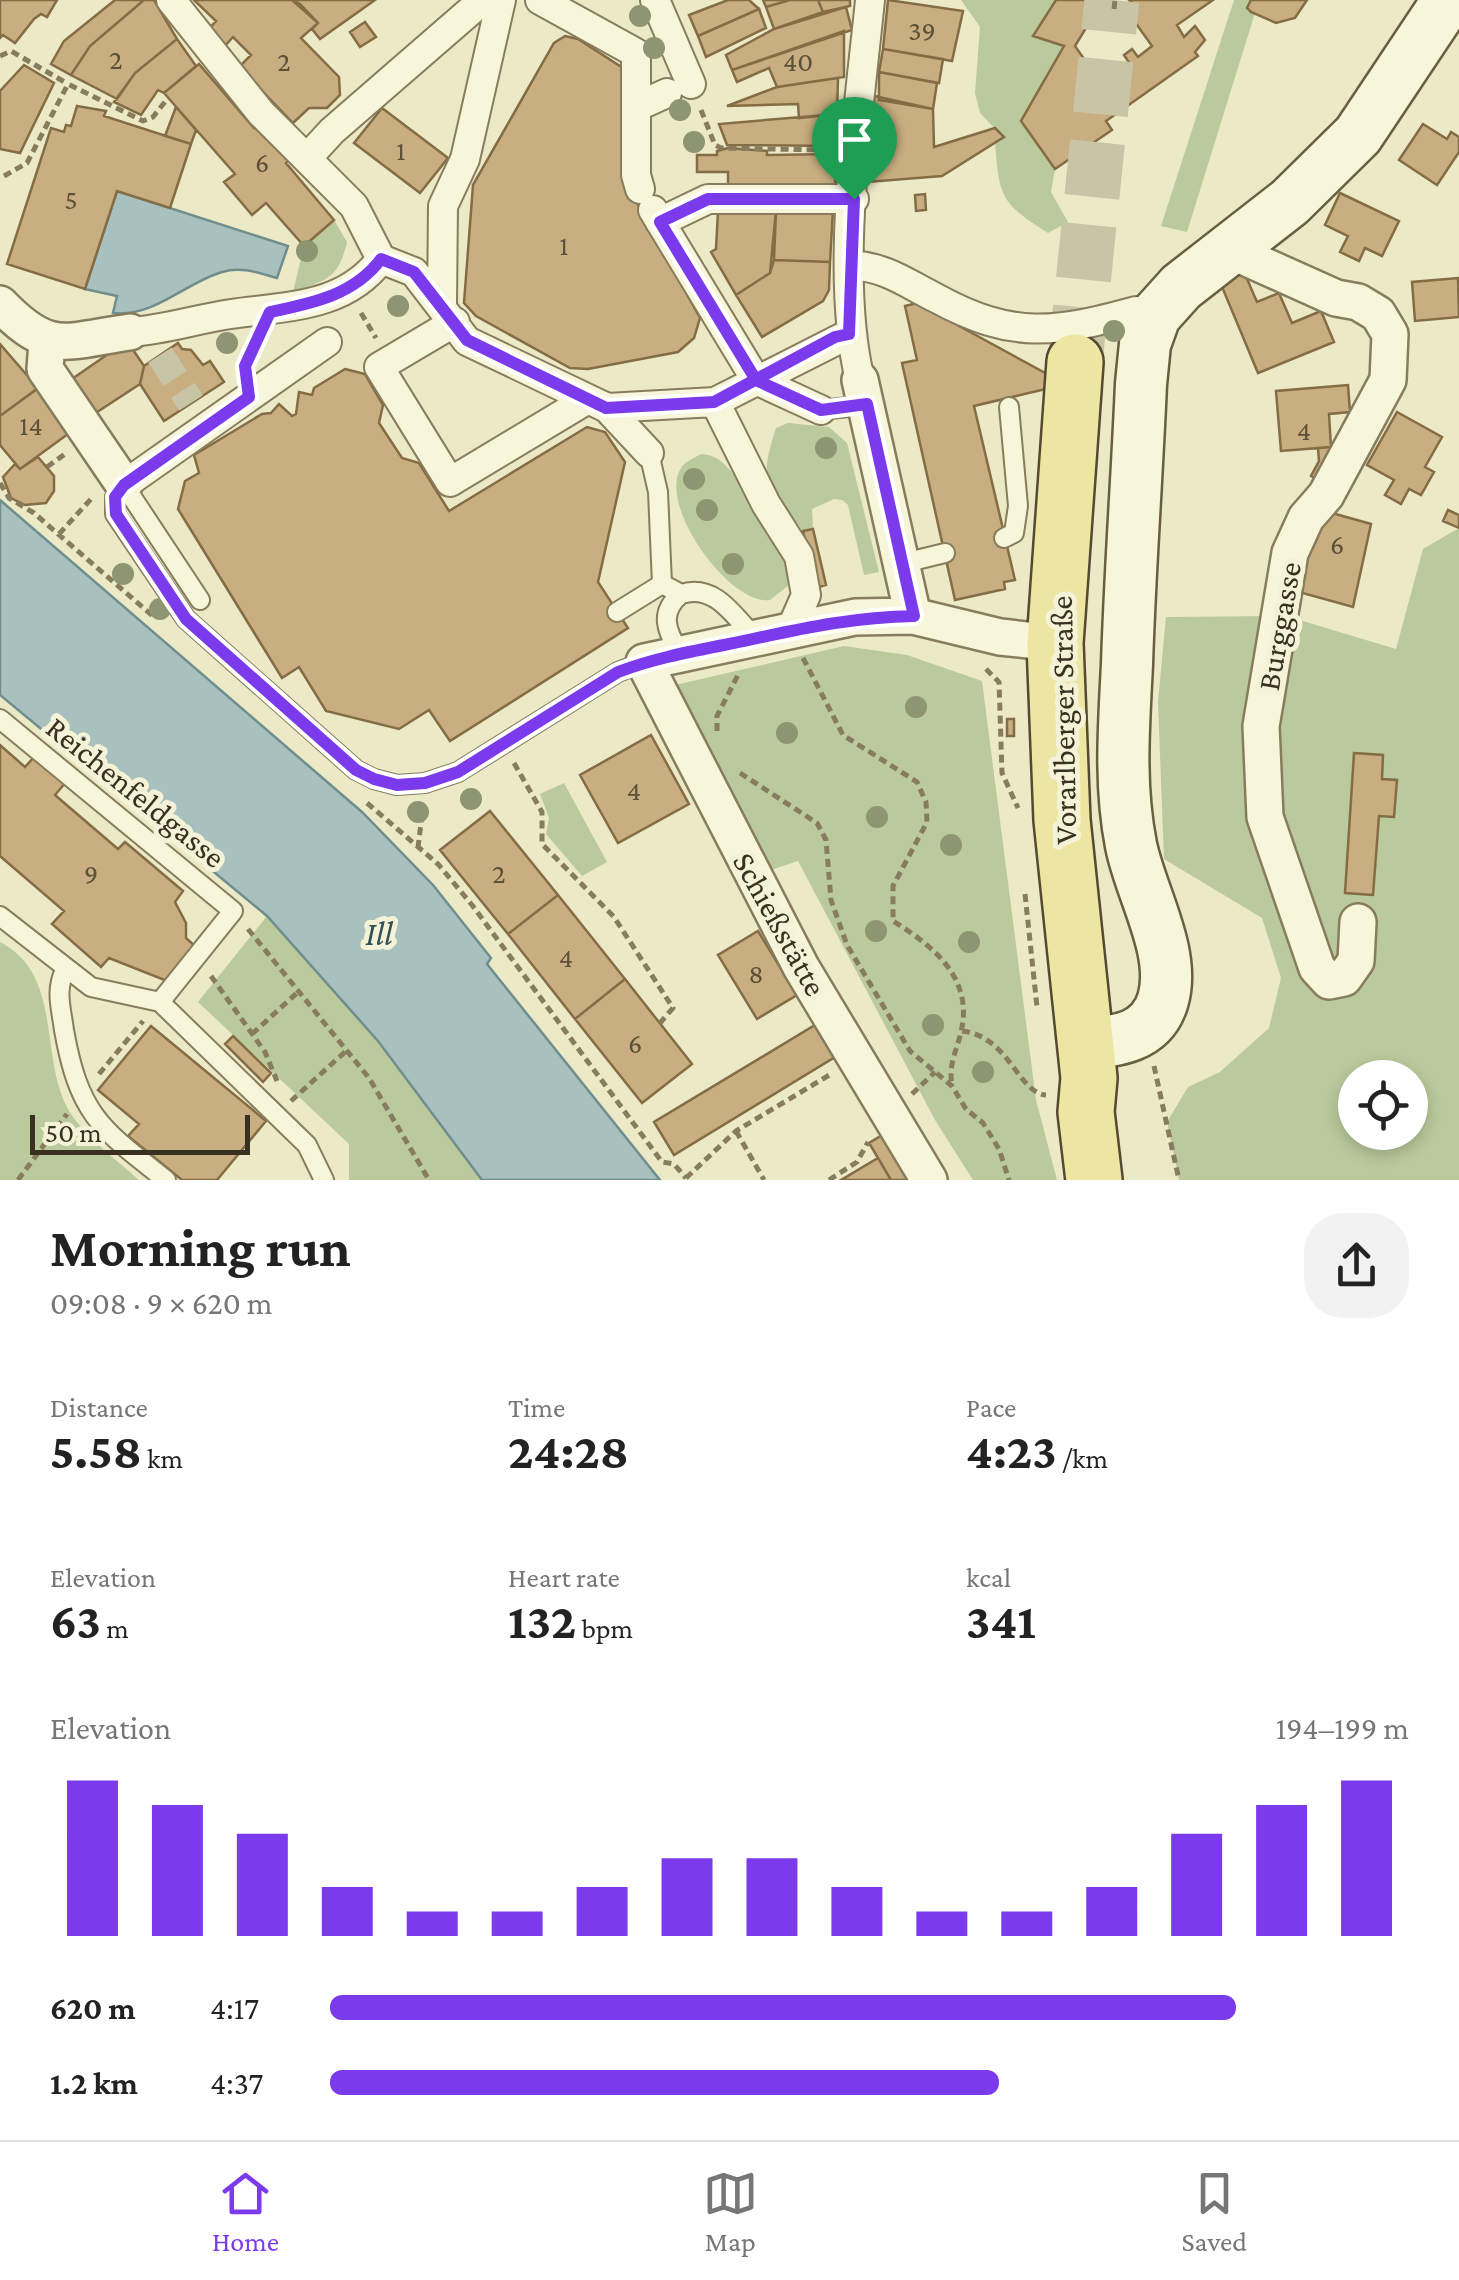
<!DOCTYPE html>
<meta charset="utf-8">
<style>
:root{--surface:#fff;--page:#f2f2f2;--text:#222;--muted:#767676;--line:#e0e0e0;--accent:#7c3aed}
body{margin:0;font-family:"Crimson Pro",serif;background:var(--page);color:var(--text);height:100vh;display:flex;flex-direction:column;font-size:38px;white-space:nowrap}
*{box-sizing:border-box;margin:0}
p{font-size:32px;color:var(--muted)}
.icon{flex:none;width:55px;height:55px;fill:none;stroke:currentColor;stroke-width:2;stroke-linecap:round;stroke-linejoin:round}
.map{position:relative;height:1180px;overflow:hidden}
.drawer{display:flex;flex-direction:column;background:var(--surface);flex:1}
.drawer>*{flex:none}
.tools{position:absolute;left:1338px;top:1060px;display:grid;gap:20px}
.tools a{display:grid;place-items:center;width:90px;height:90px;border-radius:50%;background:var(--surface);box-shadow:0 5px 15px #0003;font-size:50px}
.scale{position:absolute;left:30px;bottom:25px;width:220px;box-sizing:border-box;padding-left:10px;border:5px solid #383120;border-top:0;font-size:28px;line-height:35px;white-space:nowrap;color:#383120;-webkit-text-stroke:8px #f4f2d7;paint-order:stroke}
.pin{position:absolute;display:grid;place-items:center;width:85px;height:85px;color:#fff;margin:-102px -42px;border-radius:50% 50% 50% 0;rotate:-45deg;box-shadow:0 0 10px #0007}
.pin .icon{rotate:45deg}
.round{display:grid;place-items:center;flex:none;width:105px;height:105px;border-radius:40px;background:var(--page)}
.headline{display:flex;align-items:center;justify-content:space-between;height:170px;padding:0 50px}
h1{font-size:55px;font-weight:700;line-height:75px}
.metrics{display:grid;grid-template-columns:repeat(3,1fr);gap:15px;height:170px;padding:10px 50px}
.metrics div{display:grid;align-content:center}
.metrics b{font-size:50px;font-weight:700}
.metrics small{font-size:28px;font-weight:400}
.metrics p{font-size:28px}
.chart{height:280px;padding:20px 50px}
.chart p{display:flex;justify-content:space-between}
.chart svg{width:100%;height:180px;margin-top:10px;stroke:var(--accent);stroke-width:6}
ul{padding:0 50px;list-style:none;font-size:32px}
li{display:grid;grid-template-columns:160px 120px 1fr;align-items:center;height:75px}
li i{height:25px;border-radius:12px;background:var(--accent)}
.menu{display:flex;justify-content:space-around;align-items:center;height:140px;border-top:2px solid var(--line);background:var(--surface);font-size:28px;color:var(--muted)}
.menu a{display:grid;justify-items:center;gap:5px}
.menu .current{color:var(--accent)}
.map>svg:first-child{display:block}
</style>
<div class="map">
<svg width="1459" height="1180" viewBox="0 0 1459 1180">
<rect width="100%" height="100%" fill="#ece9c7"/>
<path fill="#baca9c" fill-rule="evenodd" d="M961 0H1056L1064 46 1021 121 1055 169 1051 192 1068 222 1048 233C1001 203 999 198 995 141L1003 137 980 113 975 93 980 27Z
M1234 0H1259L1187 232 1161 226Z
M334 220 347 242C338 280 327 279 293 292L304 246Z
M788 423 829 427 847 443 879 572 864 575 848 505 842 500 834 499 812 509 813 529 803 531C768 485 757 486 776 428Z
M701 454C713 455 720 459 728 468 743 484 795 567 789 585L770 600C730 606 657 505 681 468 685 462 694 458 701 454Z
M1459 528V1180H1179L1167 1122 1188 1087 1220 1072 1269 1028 1281 978 1262 918 1164 859 1158 702 1166 617 1286 616 1396 649 1423 549ZM1355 1078H1410V1132H1355Z
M844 646 907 655 982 681 1036 1100 1057 1180H973L935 1120 798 861 762 873 671 686Z
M564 783 607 862 582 876 546 834 549 818 540 794Z
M267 916 378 1041 482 1180H349V1144L198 1002Z
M0 942C60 973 41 1047 64 1101 78 1133 114 1157 139 1180H0Z"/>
<path fill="#a8c0be" stroke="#6f8e8d" stroke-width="2.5" d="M117 191 288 246 277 278C259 273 241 266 222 272 185 283 153 318 113 313L117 296 85 289Z
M0 500 362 812 433 885 491 958 487 964 660 1180H482L378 1041 267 916 0 695Z"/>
<path fill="#c8ae80" stroke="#846c45" stroke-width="2.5" d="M0 0H57L47 17 41 14 34 19 15 43 3 35 0 38Z
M115 0H144L90 46 71 75 51 64 64 41Z
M144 0H154L177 39 135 73 117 99 71 75 90 46Z
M194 0H292L300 4 318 23 301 38 339 77 340 95 327 108H309L293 123 239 67 251 55 233 37 224 47 207 31 216 21Z
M292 0H375L320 39 312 29 318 23Z
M728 0H749L759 9 698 36 689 15Z
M763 0H790L766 7Z
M790 0H818L823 12 774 29 766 7Z
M818 0H850V6L823 12Z
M888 0 963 11 952 61 883 49Z
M1056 0H1103L1075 46 1102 85 1130 64 1124 55 1132 49 1138 57 1152 46 1125 8 1132 3 1129 0H1213L1177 25 1184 37 1195 26 1205 40 1195 52 1198 56 1106 121 1112 130 1055 169 1021 121 1064 46 1033 36Z
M1251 0H1307L1295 18 1276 23 1251 12 1247 8Z
M846 7 852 30 732 70 726 55 774 29Z
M759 9 766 28 706 57 698 36Z
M365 22 376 37 360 47 350 32Z
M844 31V77L777 87 769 68 737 82 732 70Z
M565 36 578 39 626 70 632 194 700 318 694 338 678 352 588 369 570 368 476 316 464 303 473 185 554 43Z
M177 39 196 66 164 93 158 90 141 115 114 102 135 73Z
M883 49 943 59 939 83 879 72Z
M199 64 254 128 259 124 290 159 286 163 334 220 304 246 266 203 252 215 224 182 235 174 164 93Z
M24 65 54 83 20 153 0 149V91Z
M879 72 937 83 933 109 879 100Z
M838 78 837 114 799 118 798 104 727 106 777 87Z
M870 95 933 109 934 147 995 128 1004 137 942 176 868 182Z
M77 106 106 111 104 116 191 144 170 208 117 191 85 289 7 264 51 128 64 132 66 125 71 126Z
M176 107 196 130 191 144 165 136Z
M382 108 448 158 420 193 354 143Z
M837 114 836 146 727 145 719 124Z
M1423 124 1447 139 1451 132 1459 137V152L1437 185 1399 160Z
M728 148 767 151V155L836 154 835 185H728V172H697V155H717V151Z
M1340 193 1399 221 1382 256 1365 248 1359 261 1340 252 1348 236 1325 225Z
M925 194 926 210 916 211 915 195Z
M776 210H833L830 262 774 260Z
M776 210 770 273 736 295 711 252 716 249 718 211Z
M774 260 830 262 829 290 823 301 762 337 736 295 770 273Z
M1244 272 1257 302 1279 293 1292 323 1321 311 1334 342 1258 373 1220 282Z
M1458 278 1459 317 1415 321 1412 282Z
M917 303 1047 374 1046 389 974 406 1015 580 1004 582 1005 589 955 600 902 363 917 360 905 306Z
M127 341 144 366 140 384 91 416 69 381Z
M178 343 182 349 191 350 203 365 210 361 224 382 164 421 140 384 144 366Z
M0 344 38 388 0 416Z
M345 369 365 374 383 405 379 423 402 458 419 463 449 511 587 427 605 432 625 462 598 582 628 628 450 741 429 710 399 729 326 711 299 667 282 678 178 509 185 481 199 473 194 455 262 414 271 413 279 404 292 416 296 414 299 392 312 395 314 388Z
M1348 385 1350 412 1329 414 1331 447 1281 451 1276 391Z
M37 389 68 434 20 469 0 445V416Z
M1397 412 1442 437 1425 467 1434 472 1421 495 1409 489 1401 504 1385 495 1394 480 1367 465Z
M1331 447 1332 460 1321 481 1311 476 1319 461 1318 448Z
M38 457 54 476V491L46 503 25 505 11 498 3 477 15 464 20 469Z
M1318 509 1371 524 1353 607 1295 591Z
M1448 510 1459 515V528L1443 521Z
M813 529 826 585 816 588 803 531Z
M1007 719H1014V736H1007Z
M651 735 689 804 618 843 580 775Z
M0 745 25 767 35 756 66 782 55 795 118 849 125 842 183 891 175 902 186 923V938L196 947 167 981 109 958 101 967 52 924 64 911 0 856Z
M1354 753 1383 755 1382 779 1397 780 1394 817 1379 816 1373 895 1345 893Z
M490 811 558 895 508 934 440 850Z
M558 895 625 979 575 1019 508 934Z
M758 931 797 995 757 1019 718 955Z
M625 979 692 1064 642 1103 575 1019Z
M815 1025 835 1057 674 1155 654 1122Z
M151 1026 266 1121 217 1180H182L128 1136 139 1124 98 1090Z
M233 1036 271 1073 263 1082 225 1044Z
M884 1134 911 1180H891L878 1158 869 1143Z
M878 1158 891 1180H841Z"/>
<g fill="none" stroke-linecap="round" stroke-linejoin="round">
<path stroke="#c8c4a6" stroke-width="28" stroke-dasharray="28 14" stroke-linecap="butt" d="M160 355 191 403"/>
<path stroke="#c8c4a6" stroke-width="55" stroke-dasharray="55 28" stroke-linecap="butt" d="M1075 362 1112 0"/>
<defs>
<path id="service" d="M821 410 867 405
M649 453 658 492 662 584
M1004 538 1014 533 1018 506 1009 407
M904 563 945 553
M662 584 681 594C715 583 734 616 755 638
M200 600 124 485 115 497V514L186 619 356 770 374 779 397 785 425 783 458 772 618 672 644 662
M617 612 662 584
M679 652C666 630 659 612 681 594
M0 719 233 911 160 1002
M0 916 91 987 160 1002 307 1145 324 1180
M65 970C55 991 61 1007 64 1030 79 1115 101 1129 166 1180"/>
<path id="pedestrian" d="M540 0 636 53V175L640 189
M655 0 691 84
M636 107 667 93
M309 156 332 131 483 0
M653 210 756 380 821 410
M660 222 708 199H854
M381 259 414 272 467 341 607 408 649 453
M851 265C886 267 906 283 936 298 1013 340 1055 333 1136 311
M442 304 443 206 465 159 501 0
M455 322 379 367 450 482 588 399
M130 332C165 330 196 319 231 314 286 306 345 308 381 259L354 206 261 113 171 0
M860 380C834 273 859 112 870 0
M715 402 766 504 799 556 806 595 792 627
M607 408 715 402 849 334
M124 485 327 342"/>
<path id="minor" d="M1229 250 1336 298 1358 302 1378 314 1390 334 1388 380 1326 495 1306 518 1290 553 1261 726 1265 817 1317 968 1329 981 1344 978 1356 961 1358 922
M0 304C50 356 65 341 130 332
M47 341 45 369 124 485
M860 380 913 616
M929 1180 801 967 644 662 855 617 913 616 1000 637 1055 643"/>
<path id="secondary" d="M1084 1044C1117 1041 1152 1038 1163 1000 1177 952 1140 892 1131 845 1119 785 1124 725 1127 664 1130 570 1137 477 1141 384L1145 344 1155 316 1181 287 1290 202 1358 135 1448 0"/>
<path id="primary" d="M1075 362 1055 643 1062 820 1089 1078 1086 1112 1094 1180"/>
</defs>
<use href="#service" stroke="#877d5e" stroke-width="22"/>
<use href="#pedestrian" stroke="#877d5e" stroke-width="32"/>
<use href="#minor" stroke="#877d5e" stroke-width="40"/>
<use href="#secondary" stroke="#695e41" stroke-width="55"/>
<use href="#primary" stroke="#554a31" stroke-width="60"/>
<path stroke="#877d5e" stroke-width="5" stroke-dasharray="8 5" stroke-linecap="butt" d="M1114 9 1115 0
M0 56 11 51 68 84
M701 110 715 145 721 148 825 150
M4 176 27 163 68 84 143 121 153 117 168 98
M361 313 376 338
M246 364 257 338
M47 467 65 454
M0 483 9 498 34 513 155 618
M59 534 91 499
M803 658 843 735 917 782 926 802 927 822 893 886V921C933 946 974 978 961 1032 957 1050 948 1065 952 1084
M986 669 999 682 1002 773 1018 808
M717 731V716L739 673
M514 763 542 812V844L614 917 673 1008 660 1023
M740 773 817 823 826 840 831 900 847 945 910 1051 952 1086 966 1109 983 1123 999 1149 1009 1180
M367 803 438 864 472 905 662 1162 674 1164 686 1178
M418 848 423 806
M1025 894 1037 1007
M248 929 369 1078 429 1180
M211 976 265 1052 277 1081
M962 1031C1009 1036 1018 1093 1046 1095
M252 1034 298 992
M1154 1066 1179 1180
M99 1074 143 1021
M912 1094 935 1072
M291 1101 346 1051
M736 1131 764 1180
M686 1178 736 1131 831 1074
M18 1180 67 1114
M829 1180 857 1162 868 1142"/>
<use href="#service" stroke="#f7f5da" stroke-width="18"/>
<use href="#pedestrian" stroke="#f7f5da" stroke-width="28"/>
<use href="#minor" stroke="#f7f5da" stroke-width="35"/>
<use href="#secondary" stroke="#f7f5da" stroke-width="50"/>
<use href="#primary" stroke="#ece6a2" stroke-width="55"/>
</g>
<g fill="#8d9670">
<circle cx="640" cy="16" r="11"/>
<circle cx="654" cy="48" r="11"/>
<circle cx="680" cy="110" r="11"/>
<circle cx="694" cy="142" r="11"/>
<circle cx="307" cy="251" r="11"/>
<circle cx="398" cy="306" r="11"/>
<circle cx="1114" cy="331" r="11"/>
<circle cx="227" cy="343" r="11"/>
<circle cx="826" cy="448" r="11"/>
<circle cx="694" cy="479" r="11"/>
<circle cx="707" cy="510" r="11"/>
<circle cx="733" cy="564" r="11"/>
<circle cx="123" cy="574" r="11"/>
<circle cx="160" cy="609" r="11"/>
<circle cx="916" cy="707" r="11"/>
<circle cx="787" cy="733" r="11"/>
<circle cx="471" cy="799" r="11"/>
<circle cx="418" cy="812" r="11"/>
<circle cx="877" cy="817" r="11"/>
<circle cx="951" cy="845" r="11"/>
<circle cx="876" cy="931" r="11"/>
<circle cx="969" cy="942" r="11"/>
<circle cx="933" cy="1025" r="11"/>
<circle cx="983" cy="1072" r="11"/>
</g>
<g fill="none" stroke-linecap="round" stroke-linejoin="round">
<defs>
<path id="route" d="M854 199 849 334 835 337 714 402 606 408 467 340 414 272 381 259C354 295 313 303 270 312L245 366 249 397 124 485 115 497 116 514 186 619 356 770 374 779 397 785 425 783 458 772 618 672C663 655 707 649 753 639 808 627 857 617 914 616L867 404 821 410 756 380 660 222 708 199H854"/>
</defs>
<use href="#route" stroke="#fff" stroke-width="20"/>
<use href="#route" stroke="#7c3aed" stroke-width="12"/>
</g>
<g text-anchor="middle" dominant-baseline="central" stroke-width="10" stroke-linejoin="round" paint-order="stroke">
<g font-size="28" fill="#5c5038">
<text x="922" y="30">39</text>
<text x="116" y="59">2</text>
<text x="284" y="61">2</text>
<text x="798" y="61">40</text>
<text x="401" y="150">1</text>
<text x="262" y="162">6</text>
<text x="71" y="199">5</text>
<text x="564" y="245">1</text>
<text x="31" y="425">14</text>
<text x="1304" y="430">4</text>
<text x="1337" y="544">6</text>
<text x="634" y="790">4</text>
<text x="91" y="873">9</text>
<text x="499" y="873">2</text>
<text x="566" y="957">4</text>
<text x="756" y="973">8</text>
<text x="635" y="1043">6</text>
</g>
<g font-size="32" fill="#383120" stroke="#f4f2d7">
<text transform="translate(1279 626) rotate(-80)">Burggasse</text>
<text transform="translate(1063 720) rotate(-91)">Vorarlberger Straße</text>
<text transform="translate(136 792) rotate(39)">Reichenfeldgasse</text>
<text transform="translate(780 924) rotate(61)">Schießstätte</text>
</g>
<g font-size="35" font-style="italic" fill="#315057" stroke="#f4f2d7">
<text x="379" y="933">Ill</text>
</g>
</g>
</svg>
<div class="tools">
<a><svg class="icon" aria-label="locate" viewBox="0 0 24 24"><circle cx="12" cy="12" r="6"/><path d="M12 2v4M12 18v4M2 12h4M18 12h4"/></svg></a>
</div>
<div class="scale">50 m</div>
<div class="pin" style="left:854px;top:199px;background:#1e9e55"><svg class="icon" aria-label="arrive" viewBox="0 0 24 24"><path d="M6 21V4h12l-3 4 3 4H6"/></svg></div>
</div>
<section class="drawer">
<div class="headline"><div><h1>Morning run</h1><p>09:08 · 9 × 620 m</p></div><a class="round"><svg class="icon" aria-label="share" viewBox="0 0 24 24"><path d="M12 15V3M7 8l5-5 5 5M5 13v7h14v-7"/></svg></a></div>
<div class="metrics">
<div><p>Distance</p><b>5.58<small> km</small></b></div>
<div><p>Time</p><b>24:28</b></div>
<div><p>Pace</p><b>4:23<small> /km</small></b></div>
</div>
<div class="metrics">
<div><p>Elevation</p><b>63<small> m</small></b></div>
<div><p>Heart rate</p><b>132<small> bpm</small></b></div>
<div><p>kcal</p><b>341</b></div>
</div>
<div class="chart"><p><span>Elevation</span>194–199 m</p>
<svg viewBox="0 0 160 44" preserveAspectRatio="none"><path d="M5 44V6M15 44V12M25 44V19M35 44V32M45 44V38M55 44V38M65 44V32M75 44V25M85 44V25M95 44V32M105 44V38M115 44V38M125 44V32M135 44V19M145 44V12M155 44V6"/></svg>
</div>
<ul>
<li><b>620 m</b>4:17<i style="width:84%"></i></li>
<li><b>1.2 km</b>4:37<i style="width:62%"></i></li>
</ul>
</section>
<nav class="menu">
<a class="current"><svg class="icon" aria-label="home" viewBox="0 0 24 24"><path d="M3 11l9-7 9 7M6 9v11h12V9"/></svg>Home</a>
<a><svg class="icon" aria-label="map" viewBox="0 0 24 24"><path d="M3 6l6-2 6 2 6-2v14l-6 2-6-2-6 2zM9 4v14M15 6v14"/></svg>Map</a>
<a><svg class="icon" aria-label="saved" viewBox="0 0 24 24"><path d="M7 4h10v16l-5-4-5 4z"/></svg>Saved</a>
</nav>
